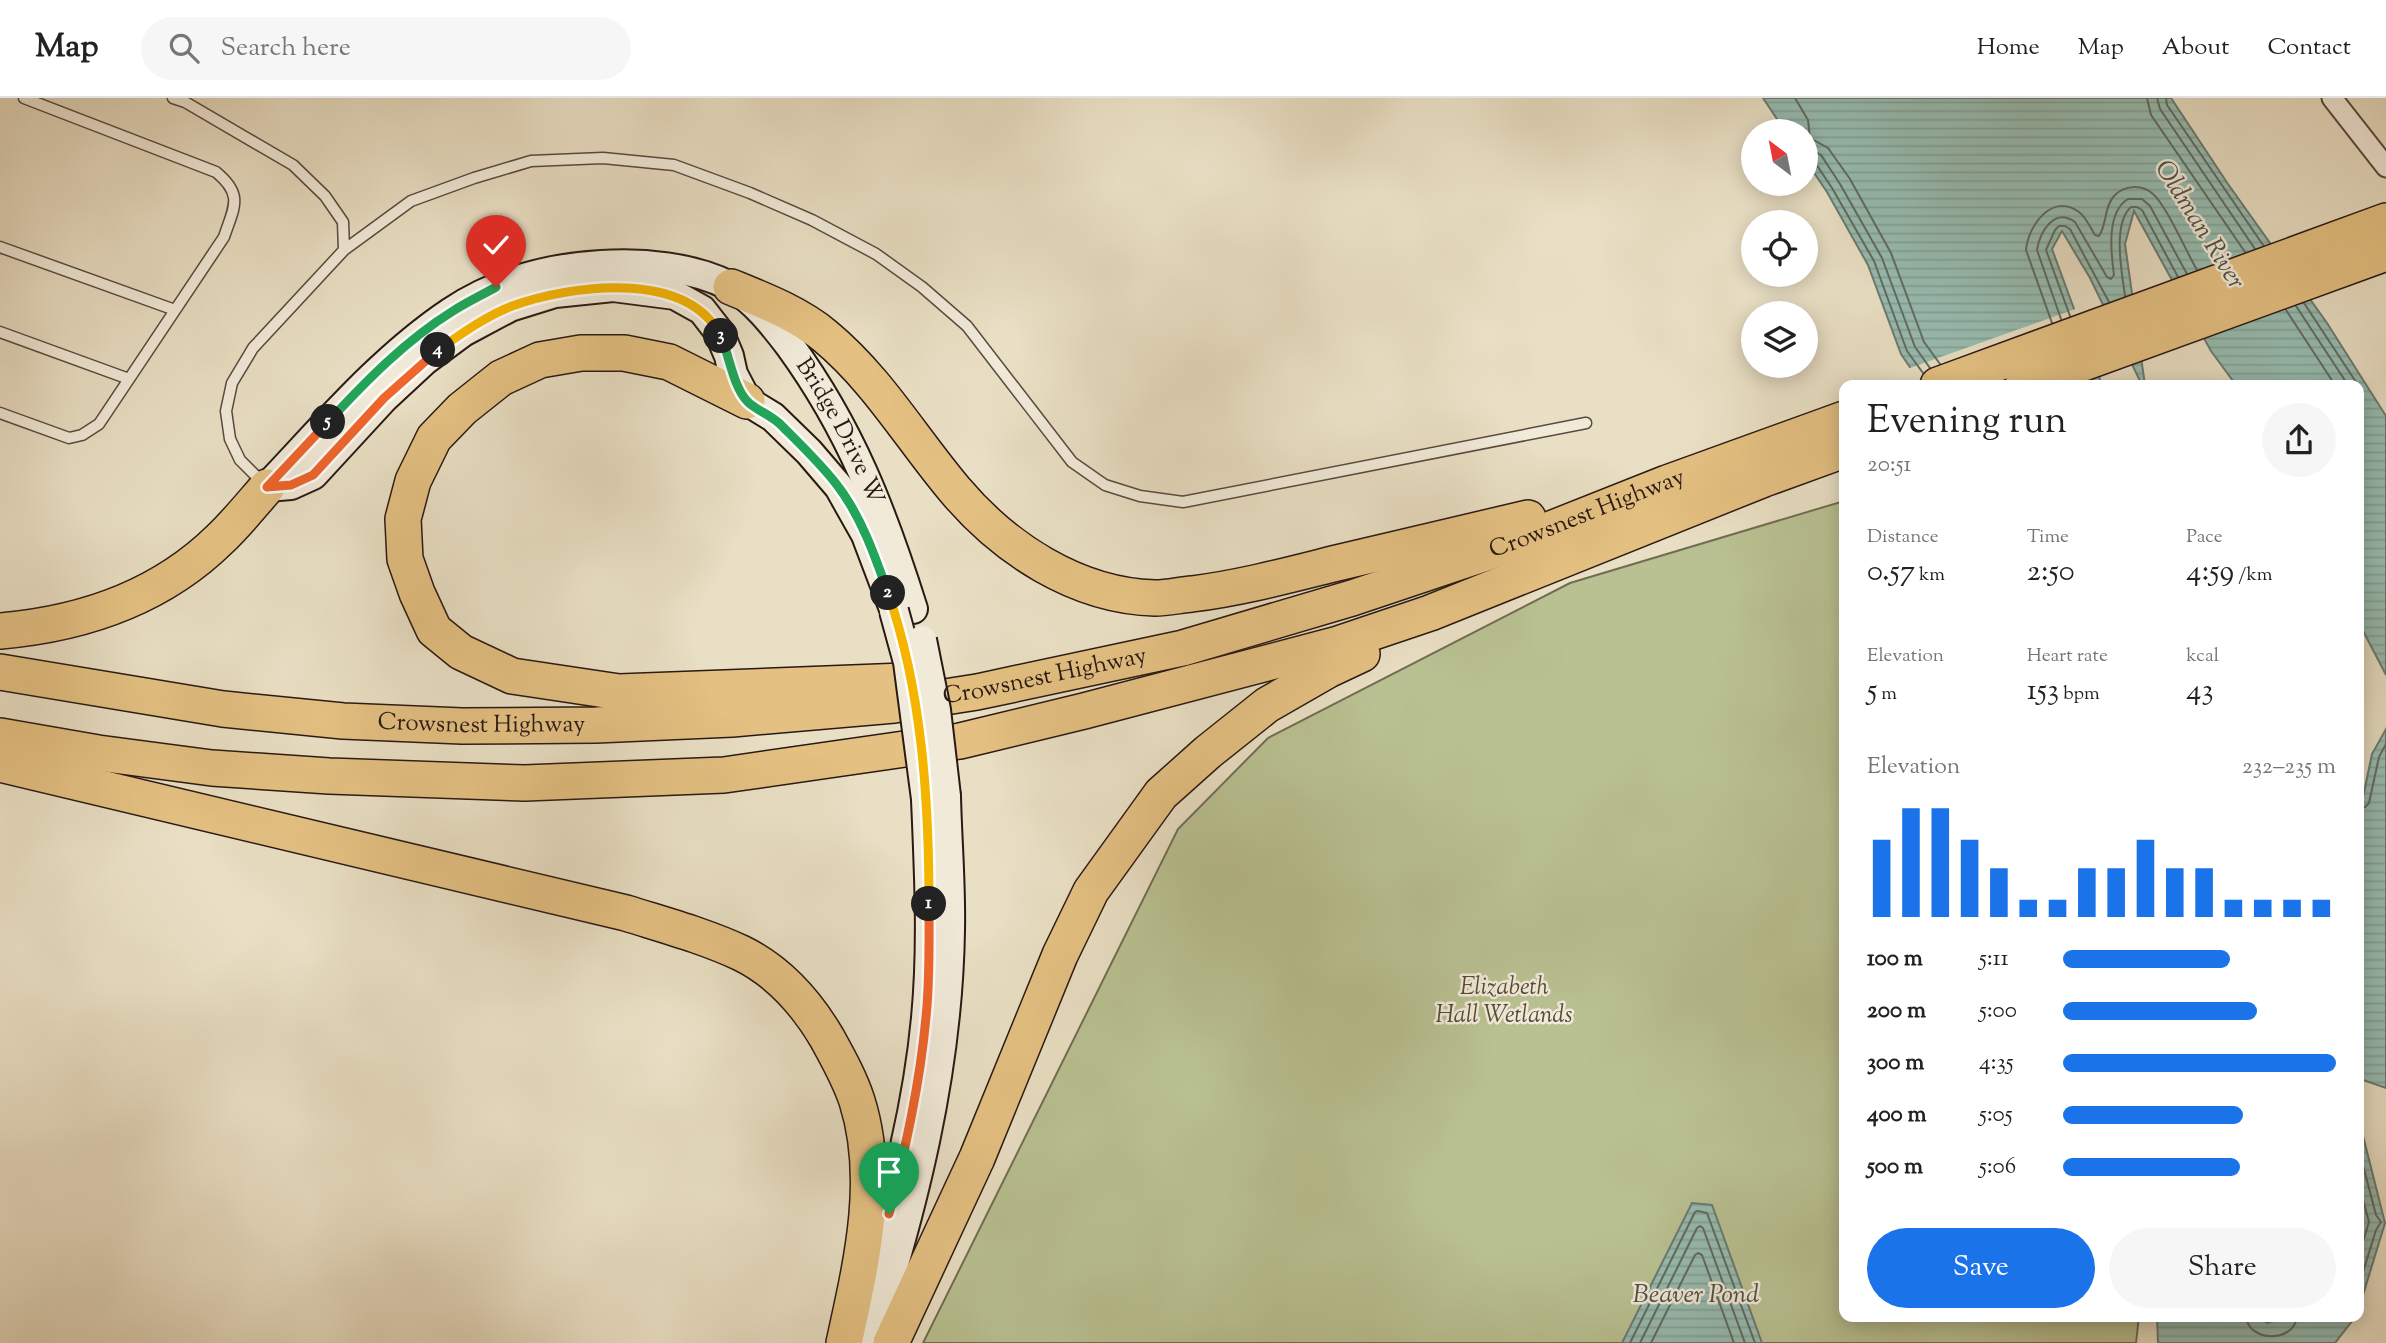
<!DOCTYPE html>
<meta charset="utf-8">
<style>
:root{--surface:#fff;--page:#f6f6f6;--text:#222;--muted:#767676;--line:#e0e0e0;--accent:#1a73e8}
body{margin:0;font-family:"Sorts Mill Goudy",serif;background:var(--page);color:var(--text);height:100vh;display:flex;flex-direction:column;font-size:26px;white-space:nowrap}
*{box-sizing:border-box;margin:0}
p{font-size:23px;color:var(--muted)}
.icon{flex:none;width:38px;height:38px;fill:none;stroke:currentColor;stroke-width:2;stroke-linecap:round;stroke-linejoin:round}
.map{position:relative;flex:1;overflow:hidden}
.side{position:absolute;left:1839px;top:282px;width:525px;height:942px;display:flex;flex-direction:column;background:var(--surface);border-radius:14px;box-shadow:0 4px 18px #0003}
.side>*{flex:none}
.needle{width:46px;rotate:328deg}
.fabs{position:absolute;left:1741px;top:21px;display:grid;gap:14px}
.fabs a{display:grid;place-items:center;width:77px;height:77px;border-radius:50%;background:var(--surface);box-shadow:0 4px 18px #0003;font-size:35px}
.pin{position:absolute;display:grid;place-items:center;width:60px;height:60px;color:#fff;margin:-72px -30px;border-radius:50% 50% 50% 0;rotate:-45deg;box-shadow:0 0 7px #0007}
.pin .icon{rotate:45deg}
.km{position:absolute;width:35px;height:35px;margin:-18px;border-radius:50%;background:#222;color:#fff;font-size:19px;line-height:35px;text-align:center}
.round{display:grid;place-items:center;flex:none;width:74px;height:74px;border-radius:37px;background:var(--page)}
.head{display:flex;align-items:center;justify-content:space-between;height:119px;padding:0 28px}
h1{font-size:38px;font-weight:600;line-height:52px}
.stats{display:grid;grid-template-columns:repeat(3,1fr);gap:10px;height:119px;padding:7px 28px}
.stats div{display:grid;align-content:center}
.stats b{font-size:30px;font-weight:600}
.stats small{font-size:19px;font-weight:400}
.stats p{font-size:19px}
.chart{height:196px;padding:14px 28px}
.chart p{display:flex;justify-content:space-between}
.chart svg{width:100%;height:126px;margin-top:7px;stroke:var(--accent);stroke-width:6}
.primary-button{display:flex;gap:14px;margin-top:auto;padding:14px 28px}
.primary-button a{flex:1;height:80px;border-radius:42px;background:var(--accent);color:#fff;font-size:28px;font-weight:600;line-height:80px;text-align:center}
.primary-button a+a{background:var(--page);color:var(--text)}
ul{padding:0 28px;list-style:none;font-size:23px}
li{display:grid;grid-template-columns:112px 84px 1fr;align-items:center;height:52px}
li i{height:18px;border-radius:9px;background:var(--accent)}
header{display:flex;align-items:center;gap:42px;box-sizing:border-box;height:98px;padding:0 35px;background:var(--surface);border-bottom:2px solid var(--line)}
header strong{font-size:33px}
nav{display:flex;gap:38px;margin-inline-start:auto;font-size:24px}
.search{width:490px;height:63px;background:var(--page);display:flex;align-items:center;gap:18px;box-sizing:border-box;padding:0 24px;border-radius:38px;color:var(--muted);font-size:26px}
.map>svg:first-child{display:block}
</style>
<header>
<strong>Map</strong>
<div class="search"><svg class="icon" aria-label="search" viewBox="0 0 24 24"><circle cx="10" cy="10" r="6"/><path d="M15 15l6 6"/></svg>Search here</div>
<nav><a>Home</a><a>Map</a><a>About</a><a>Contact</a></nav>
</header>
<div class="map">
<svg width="2386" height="1245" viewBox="0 0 2386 1245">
<defs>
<pattern id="water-rules" width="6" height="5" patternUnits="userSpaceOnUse" patternTransform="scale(1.75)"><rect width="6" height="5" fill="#97bdb2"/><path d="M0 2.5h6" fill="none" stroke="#82a298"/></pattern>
</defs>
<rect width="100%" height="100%" fill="#e9dfc4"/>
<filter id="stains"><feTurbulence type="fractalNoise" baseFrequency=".00286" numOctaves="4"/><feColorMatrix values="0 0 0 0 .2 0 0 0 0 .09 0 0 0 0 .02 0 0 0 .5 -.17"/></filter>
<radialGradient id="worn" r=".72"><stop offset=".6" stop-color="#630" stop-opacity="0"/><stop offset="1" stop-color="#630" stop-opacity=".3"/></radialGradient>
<path fill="#b9c192" stroke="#716d52" stroke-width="2" d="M1844 403V1218H2139L2136 1245H923L1178 731 1268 640 1570 485Z"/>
<path fill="url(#water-rules)" stroke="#6b7b72" stroke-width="2" d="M1763 0H2171L2228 86 2327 225 2386 318V577L2359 525V287H2236L2211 253 2134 113 2125 146 2145 287H2142L2090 180 2062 133 2052 151 2102 287H1922L1901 256 1868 167 1827 94 1806 63V33H1785Z
M2386 631V990L2363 982 2361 1030 2385 1125 2359 1210V707L2362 704 2372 656Z
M1692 1105 1712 1107 1762 1245H1622Z
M2157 1218H2259L2267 1225 2291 1218H2356L2335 1245H2158Z"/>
<path fill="#e9dfc4" d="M2078 210 2102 275 2071 287H1918L1907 271Z"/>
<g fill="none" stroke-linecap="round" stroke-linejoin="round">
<path stroke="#606b62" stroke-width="2" d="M1795 0 1808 22 1810 40 1828 50 1850 81 1891 155 1924 244 1940 266
M2147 0 2151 17 2245 154
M2157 0 2160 11 2255 151
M2166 0 2167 7 2263 147
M1806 52 1814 53 1821 57 1840 86 1882 160 1915 249 1930 270
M1806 61 1814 63 1832 90 1874 163 1907 253 1923 275
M2125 198C2122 175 2112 126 2131 109H2137L2142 112 2178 179
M2304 205 2358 287
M2296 208 2348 287
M2286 212 2335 287
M2070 218 2046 152 2055 132 2059 128H2065L2070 131 2109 204
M2061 221 2037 152C2040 133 2055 109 2075 124L2107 179 2111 181 2114 177C2111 155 2106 114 2128 101H2142L2150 108 2187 176
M2052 225 2026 152C2028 128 2052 94 2079 114 2086 119 2090 129 2095 137L2099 138C2107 126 2104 109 2114 98 2124 87 2142 86 2153 96 2166 107 2187 155 2197 172
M2359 710 2365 709 2369 705 2379 659 2386 646
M2359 1052 2376 1117 2381 1124 2376 1132 2359 1187
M2359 1087 2369 1124 2359 1157
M2246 1218C2248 1245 2295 1245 2297 1218
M1630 1245 1695 1114 1698 1113 1707 1115 1755 1245
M1640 1245 1697 1130 1700 1128 1703 1130 1745 1245
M1651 1245 1695 1157 1698 1155 1702 1157 1734 1245"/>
<defs>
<path id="lane" d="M173 0 185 4 293 67 325 98 343 124 344 152 253 250 232 285 226 313 230 341 240 362 264 386
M0 149 175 212
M344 152 411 103 474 80 531 63 603 60 674 67 750 95 812 122 876 156 922 189 967 228 1072 364 1105 387 1140 398 1183 404 1586 325
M0 234 129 281
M0 315 69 340 82 337 99 326 224 139C234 109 244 97 216 74L24 0"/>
<path id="street" d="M2332 0 2386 69"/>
<g id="secondary">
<path id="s1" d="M267 389C325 328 381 261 451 214 496 184 548 170 601 167 642 164 693 169 730 188 754 201 774 227 790 248 851 332 882 413 913 511"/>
<path d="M267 389 291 387 313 377 384 300 425 262 463 234 510 209 555 195 613 189 675 197 702 212 719 234 729 258 733 276 747 303 773 319 809 354 839 389 866 437 894 511"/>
<path d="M871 1175C896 1092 918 1006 926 920 933 847 929 774 926 701"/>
<path d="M870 1245C913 1110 948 974 950 832 951 787 947 742 946 698"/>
</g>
<g id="highway">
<path d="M731 189C763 202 799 216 825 238 878 282 911 340 955 392 1004 450 1076 498 1155 500 1167 500 1180 497 1192 496 1241 490 1289 477 1337 465 1401 450 1464 435 1528 420"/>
<path d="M1938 287 2386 123"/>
<path d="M2023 287 2386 155"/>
<path d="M747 303 669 264 624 255H581L540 262 501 280 462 311 434 340 413 383 403 421 405 461 417 495 434 532 461 554 512 578 619 594 904 583"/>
<path d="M0 533C82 526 160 500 220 441 237 425 252 406 267 389"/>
<path id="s2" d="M0 574 223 611 343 623 462 628 596 627 732 621 894 607 977 594 1183 550 1352 500 1513 446 1667 385 1844 321"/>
<path d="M0 638 98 655 212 670 329 678 525 685 724 677 960 643 1084 613 1335 547 1430 515 1764 381 1844 352"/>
<path d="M0 666 626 815C664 827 705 838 741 855 778 873 807 906 827 940 838 960 850 981 857 1003 882 1082 861 1167 844 1245"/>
<path d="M891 1245 977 1060 1060 857 1091 793 1161 696 1208 654 1267 607 1328 572 1362 556"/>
</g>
</defs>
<use href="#lane" stroke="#594a3f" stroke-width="13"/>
<use href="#street" stroke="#594a3f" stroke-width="23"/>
<use href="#secondary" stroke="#291913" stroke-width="32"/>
<use href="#highway" stroke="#291913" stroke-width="38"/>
<use href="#lane" stroke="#f1ead9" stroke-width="10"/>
<use href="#street" stroke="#f1ead9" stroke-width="19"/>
<use href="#secondary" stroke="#f1ead9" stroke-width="28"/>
<use href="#highway" stroke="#e4c082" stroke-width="35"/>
<defs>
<path id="secondary-bridge" d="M894 513 908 564 926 701
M922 542 936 612 946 698"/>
</defs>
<use href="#secondary-bridge" stroke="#291913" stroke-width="32" stroke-linecap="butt"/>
<use href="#secondary-bridge" stroke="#f1ead9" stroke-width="28"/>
</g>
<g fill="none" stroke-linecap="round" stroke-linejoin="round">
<defs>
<path id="split-1" d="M889 1116C905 1052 920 986 926 919 930 882 929 844 929 806"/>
<path id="split-2" d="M888 495C922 592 929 703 929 806"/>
<path id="split-3" d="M721 238C729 257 733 288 747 303 755 312 772 317 782 328 801 347 821 366 837 387 861 418 875 458 888 495"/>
<path id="split-4" d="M438 252C461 236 486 218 512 208 571 187 686 171 721 238"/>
<path id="split-5" d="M328 324 267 389 291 387 313 377 384 300 438 252"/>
<path id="split-6" d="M328 324C366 283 406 242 453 213 467 204 482 197 496 189"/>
</defs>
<use href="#split-1" stroke="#fff" stroke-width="14"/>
<use href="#split-2" stroke="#fff" stroke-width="14"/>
<use href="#split-3" stroke="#fff" stroke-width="14"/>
<use href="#split-4" stroke="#fff" stroke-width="14"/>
<use href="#split-5" stroke="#fff" stroke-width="14"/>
<use href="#split-6" stroke="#fff" stroke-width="14"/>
<use href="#split-1" stroke="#f0652b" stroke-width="9"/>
<use href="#split-2" stroke="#f5b400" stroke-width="9"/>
<use href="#split-3" stroke="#22a559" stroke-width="9"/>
<use href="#split-4" stroke="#f5b400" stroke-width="9"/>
<use href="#split-5" stroke="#f0652b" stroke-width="9"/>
<use href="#split-6" stroke="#22a559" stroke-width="9"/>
</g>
<g text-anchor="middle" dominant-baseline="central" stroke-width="5" stroke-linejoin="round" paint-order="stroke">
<g font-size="24" fill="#291913" stroke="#f1ead9">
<text stroke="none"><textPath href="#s1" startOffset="730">Bridge Drive W</textPath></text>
<text stroke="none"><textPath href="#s2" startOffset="1619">Crowsnest Highway</textPath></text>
<text stroke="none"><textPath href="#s2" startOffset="1052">Crowsnest Highway</textPath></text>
<text stroke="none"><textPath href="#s2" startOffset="485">Crowsnest Highway</textPath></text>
</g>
<g font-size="24" font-style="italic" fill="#544b39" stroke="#f1ead9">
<text x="1504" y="890">Elizabeth<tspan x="1504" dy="28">Hall Wetlands</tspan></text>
</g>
<g font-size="26" font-style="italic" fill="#50524b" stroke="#f1ead9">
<text transform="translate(2199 127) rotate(58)">Oldman River</text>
<text x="1696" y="1197">Beaver Pond</text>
</g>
</g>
<rect width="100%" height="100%" filter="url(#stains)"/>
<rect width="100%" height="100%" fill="url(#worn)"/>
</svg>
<div class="fabs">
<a><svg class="needle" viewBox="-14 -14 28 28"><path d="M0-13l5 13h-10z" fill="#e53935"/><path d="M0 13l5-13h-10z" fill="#767676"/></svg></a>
<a><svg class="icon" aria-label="locate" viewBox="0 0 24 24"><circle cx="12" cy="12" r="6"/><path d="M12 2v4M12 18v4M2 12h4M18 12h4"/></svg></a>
<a><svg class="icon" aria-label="layers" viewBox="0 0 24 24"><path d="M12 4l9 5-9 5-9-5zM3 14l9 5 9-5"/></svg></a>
</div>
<div class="pin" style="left:889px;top:1116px;background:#1e9e55"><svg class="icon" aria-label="arrive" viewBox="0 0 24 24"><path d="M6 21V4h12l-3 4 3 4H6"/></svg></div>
<div class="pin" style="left:496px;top:189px;background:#d93025"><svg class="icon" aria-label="check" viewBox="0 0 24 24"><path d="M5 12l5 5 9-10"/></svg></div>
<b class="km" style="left:929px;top:806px">1</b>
<b class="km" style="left:888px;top:495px">2</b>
<b class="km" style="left:721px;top:238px">3</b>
<b class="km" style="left:438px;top:252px">4</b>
<b class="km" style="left:328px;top:324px">5</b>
<section class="side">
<div class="head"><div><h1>Evening run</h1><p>20:51</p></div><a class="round"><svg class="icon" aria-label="share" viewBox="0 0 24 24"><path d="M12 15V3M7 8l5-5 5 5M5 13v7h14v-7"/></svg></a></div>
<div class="stats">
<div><p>Distance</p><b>0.57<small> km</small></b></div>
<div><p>Time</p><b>2:50</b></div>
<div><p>Pace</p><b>4:59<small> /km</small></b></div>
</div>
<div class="stats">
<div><p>Elevation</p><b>5<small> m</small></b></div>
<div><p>Heart rate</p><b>153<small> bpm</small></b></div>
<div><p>kcal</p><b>43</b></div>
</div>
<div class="chart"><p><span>Elevation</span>232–235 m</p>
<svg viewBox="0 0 160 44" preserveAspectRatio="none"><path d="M5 44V17M15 44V6M25 44V6M35 44V17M45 44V27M55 44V38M65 44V38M75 44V27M85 44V27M95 44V17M105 44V27M115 44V27M125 44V38M135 44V38M145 44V38M155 44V38"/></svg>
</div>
<ul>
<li><b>100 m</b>5:11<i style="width:61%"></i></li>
<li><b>200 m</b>5:00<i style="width:71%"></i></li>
<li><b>300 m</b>4:35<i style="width:100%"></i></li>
<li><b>400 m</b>5:05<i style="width:66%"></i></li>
<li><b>500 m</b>5:06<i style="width:65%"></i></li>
</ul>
<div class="primary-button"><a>Save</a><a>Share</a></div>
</section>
</div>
